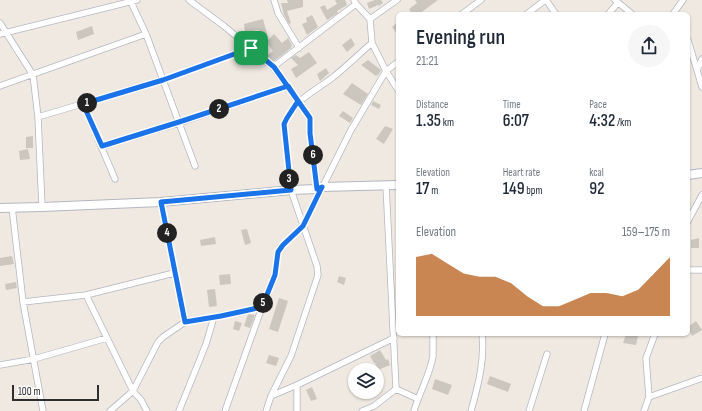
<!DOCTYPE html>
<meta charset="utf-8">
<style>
:root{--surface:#fff;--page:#f6f6f7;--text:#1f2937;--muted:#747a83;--accent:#b45309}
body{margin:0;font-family:"Sofia Sans Condensed",sans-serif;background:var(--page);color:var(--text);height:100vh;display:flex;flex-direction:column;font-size:15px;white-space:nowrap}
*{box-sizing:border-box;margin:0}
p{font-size:13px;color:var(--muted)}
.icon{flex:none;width:22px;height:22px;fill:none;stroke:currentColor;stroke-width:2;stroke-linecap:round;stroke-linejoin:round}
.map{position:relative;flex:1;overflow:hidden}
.side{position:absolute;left:396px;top:12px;width:294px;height:324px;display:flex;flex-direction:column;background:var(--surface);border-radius:6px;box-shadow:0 1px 3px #0004}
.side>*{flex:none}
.controls{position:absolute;left:348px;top:363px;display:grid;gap:8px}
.controls a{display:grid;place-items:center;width:36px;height:36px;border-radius:50%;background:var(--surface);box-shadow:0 1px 3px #0004;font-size:20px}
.scale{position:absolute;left:12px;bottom:10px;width:87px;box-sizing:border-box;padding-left:4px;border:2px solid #2e2e2e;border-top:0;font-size:11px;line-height:14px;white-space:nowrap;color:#2e2e2e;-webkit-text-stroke:3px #fff;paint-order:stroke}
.pin{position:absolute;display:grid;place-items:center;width:34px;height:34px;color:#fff;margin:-17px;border-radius:8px;box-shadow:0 2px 6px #0006}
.km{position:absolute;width:20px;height:20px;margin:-10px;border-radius:50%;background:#222;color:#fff;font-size:11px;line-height:20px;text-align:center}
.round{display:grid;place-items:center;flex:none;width:42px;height:42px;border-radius:21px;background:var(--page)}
.head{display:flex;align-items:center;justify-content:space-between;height:68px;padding:0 20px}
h1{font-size:22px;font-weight:600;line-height:30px}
.metrics{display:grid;grid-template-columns:repeat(3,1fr);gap:6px;height:68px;padding:4px 20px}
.metrics div{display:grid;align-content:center}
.metrics b{font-size:17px;font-weight:600}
.metrics small{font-size:11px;font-weight:400}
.metrics p{font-size:11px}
.chart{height:112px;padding:8px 20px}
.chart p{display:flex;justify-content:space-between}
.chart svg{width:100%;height:72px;margin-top:4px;fill:var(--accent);opacity:.7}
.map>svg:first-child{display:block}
</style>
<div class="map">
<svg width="702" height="411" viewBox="0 0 702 411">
<rect width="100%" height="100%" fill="#efe9e1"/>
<path fill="#cbc7bf" d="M287 0H303V7L287 11 291 23 289 24 284 15 281 3H288Z
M335 0H345L347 5 337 11 338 13 327 20 320 7 325 5 327 10 337 4Z
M375 0H381L383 3 379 6 378 5 369 9 367 3Z
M415 0H438L419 14H412L409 9 417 3Z
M312 15 318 27 307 35 302 24 307 22 306 18Z
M263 19 267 34 260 35 259 30 245 32 244 24Z
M398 22V35L392 27Z
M92 26 94 34 78 40 76 32Z
M274 34 282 43 288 38 292 45 291 48 273 62 266 56 273 51 266 42Z
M351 38 355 45 347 52 342 45Z
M309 52 317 63 296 78 291 69 298 65 291 58 296 55 300 58Z
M368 60 381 70 379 74 376 76 361 65Z
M326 68 329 73 320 81 317 74Z
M352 83 368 94 361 105 343 94Z
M373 101 381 105 379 109 371 105Z
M343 111 353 118 350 123 339 116Z
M385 126 393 129 384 144 376 139Z
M33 136V148H26V137Z
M28 149 30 159 20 160 19 151Z
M247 229 251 243 245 245 241 230Z
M215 237 216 244 201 246 200 240Z
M699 238V248H691V240Z
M12 256 14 264 0 266V258Z
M230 274 231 284 220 285 219 275Z
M339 276 346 278 344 285 337 282Z
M16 282 17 288 6 290 5 284Z
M215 289 217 306 209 307 207 290Z
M279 298 288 301 278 332 269 329Z
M248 314 255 315 250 328 244 326Z
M235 321 242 323 239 331 233 329Z
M696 321 702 330 692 336 688 327Z
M626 334 638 336 636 345 623 343Z
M380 350 386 360 388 359 390 365 378 370 375 363H374L370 356Z
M269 355 279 358 276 366 266 363Z
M355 372V385L349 375Z
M490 376 511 384 508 392 487 384Z
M435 379 452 385 448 395 432 389Z
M312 387 317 399 311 401 306 390Z"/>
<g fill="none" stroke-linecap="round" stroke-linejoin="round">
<defs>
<path id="street" d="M130 0 146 34 195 166
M189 0 224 26 273 67 310 118V133L317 189
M274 0 278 13 299 48
M354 0 356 4 370 19 372 43 386 71 398 90
M546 0 556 14
M615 0 632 14
M462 14 481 0
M527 14 545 0
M608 14 618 3
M673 14 683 0
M370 19 397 0
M0 23 33 75 38 117 42 207
M0 34 137 0
M688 40 702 87
M273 67 356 4
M697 70 702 59
M0 86 146 34
M83 104 115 179
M38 117 163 80 251 48
M101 146 179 123 288 86
M386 185 396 389
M161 202 185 322
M12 207 23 302 43 411
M688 221 702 195
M688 270H702
M86 295 133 391 141 400 147 411
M23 302 86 295 174 273
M0 365 34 359 107 338
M396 389 418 399
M271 396 297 385 394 338
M649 397 702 378
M110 411 133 391 158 342 163 337 185 322 214 317 262 307
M179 411 206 344 214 317
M225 411 262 307 275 275 278 252 283 245 303 226 351 130 386 71 398 62
M266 411 271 396 291 356 318 275 317 266 291 190 284 124C295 99 312 93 332 78 346 67 359 54 372 43
M297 411V385
M362 411 374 406 396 389
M414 411C419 393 430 375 433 356 433 349 433 341 433 334
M471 411C478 386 485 360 482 334
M529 411 547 354
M584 411 605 334
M644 411 649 397 646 358 655 334"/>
<path id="secondary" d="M688 175 702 173
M0 208 42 207 161 202 291 190 317 189 322 187 398 185"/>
</defs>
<use href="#street" stroke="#b4b7c1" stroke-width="7"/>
<use href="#secondary" stroke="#b4b7c1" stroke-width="10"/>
<use href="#street" stroke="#fff" stroke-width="5.5"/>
<use href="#secondary" stroke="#fff" stroke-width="8"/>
</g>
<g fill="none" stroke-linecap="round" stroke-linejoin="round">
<defs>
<path id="route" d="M251 48 163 80 83 104 102 146 179 122 288 86 298 101 287 118 284 124 291 190 161 202 185 322 221 316 262 307 275 275 278 252 283 245 303 226 322 187 317 189 310 133V118L274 67 251 48"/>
</defs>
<use href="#route" stroke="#fff" stroke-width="8"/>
<use href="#route" stroke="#1a73e8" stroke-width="5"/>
</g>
</svg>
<div class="controls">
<a><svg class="icon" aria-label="layers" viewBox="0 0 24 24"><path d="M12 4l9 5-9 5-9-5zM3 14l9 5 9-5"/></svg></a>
</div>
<div class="scale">100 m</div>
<div class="pin" style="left:251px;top:48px;background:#1e9e55"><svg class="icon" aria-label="arrive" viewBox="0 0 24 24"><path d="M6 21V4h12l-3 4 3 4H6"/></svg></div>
<b class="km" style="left:87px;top:103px">1</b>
<b class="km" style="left:219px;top:109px">2</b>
<b class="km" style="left:289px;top:179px">3</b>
<b class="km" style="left:167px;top:233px">4</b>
<b class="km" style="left:263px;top:303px">5</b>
<b class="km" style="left:313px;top:155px">6</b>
<section class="side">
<div class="head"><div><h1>Evening run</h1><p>21:21</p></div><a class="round"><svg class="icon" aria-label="share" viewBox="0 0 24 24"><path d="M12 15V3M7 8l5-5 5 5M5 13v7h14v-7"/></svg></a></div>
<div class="metrics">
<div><p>Distance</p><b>1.35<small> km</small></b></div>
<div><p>Time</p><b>6:07</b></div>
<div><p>Pace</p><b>4:32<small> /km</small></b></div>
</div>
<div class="metrics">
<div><p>Elevation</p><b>17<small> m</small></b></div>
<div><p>Heart rate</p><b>149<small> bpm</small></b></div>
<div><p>kcal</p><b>92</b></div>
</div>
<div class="chart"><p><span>Elevation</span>159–175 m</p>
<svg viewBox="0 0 160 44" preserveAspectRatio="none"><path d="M0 44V8L10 6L20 12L30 18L40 20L50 20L60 24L70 32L80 38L90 38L100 34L110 30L120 30L130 32L140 28L150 18L160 8V44z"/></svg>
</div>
</section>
</div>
